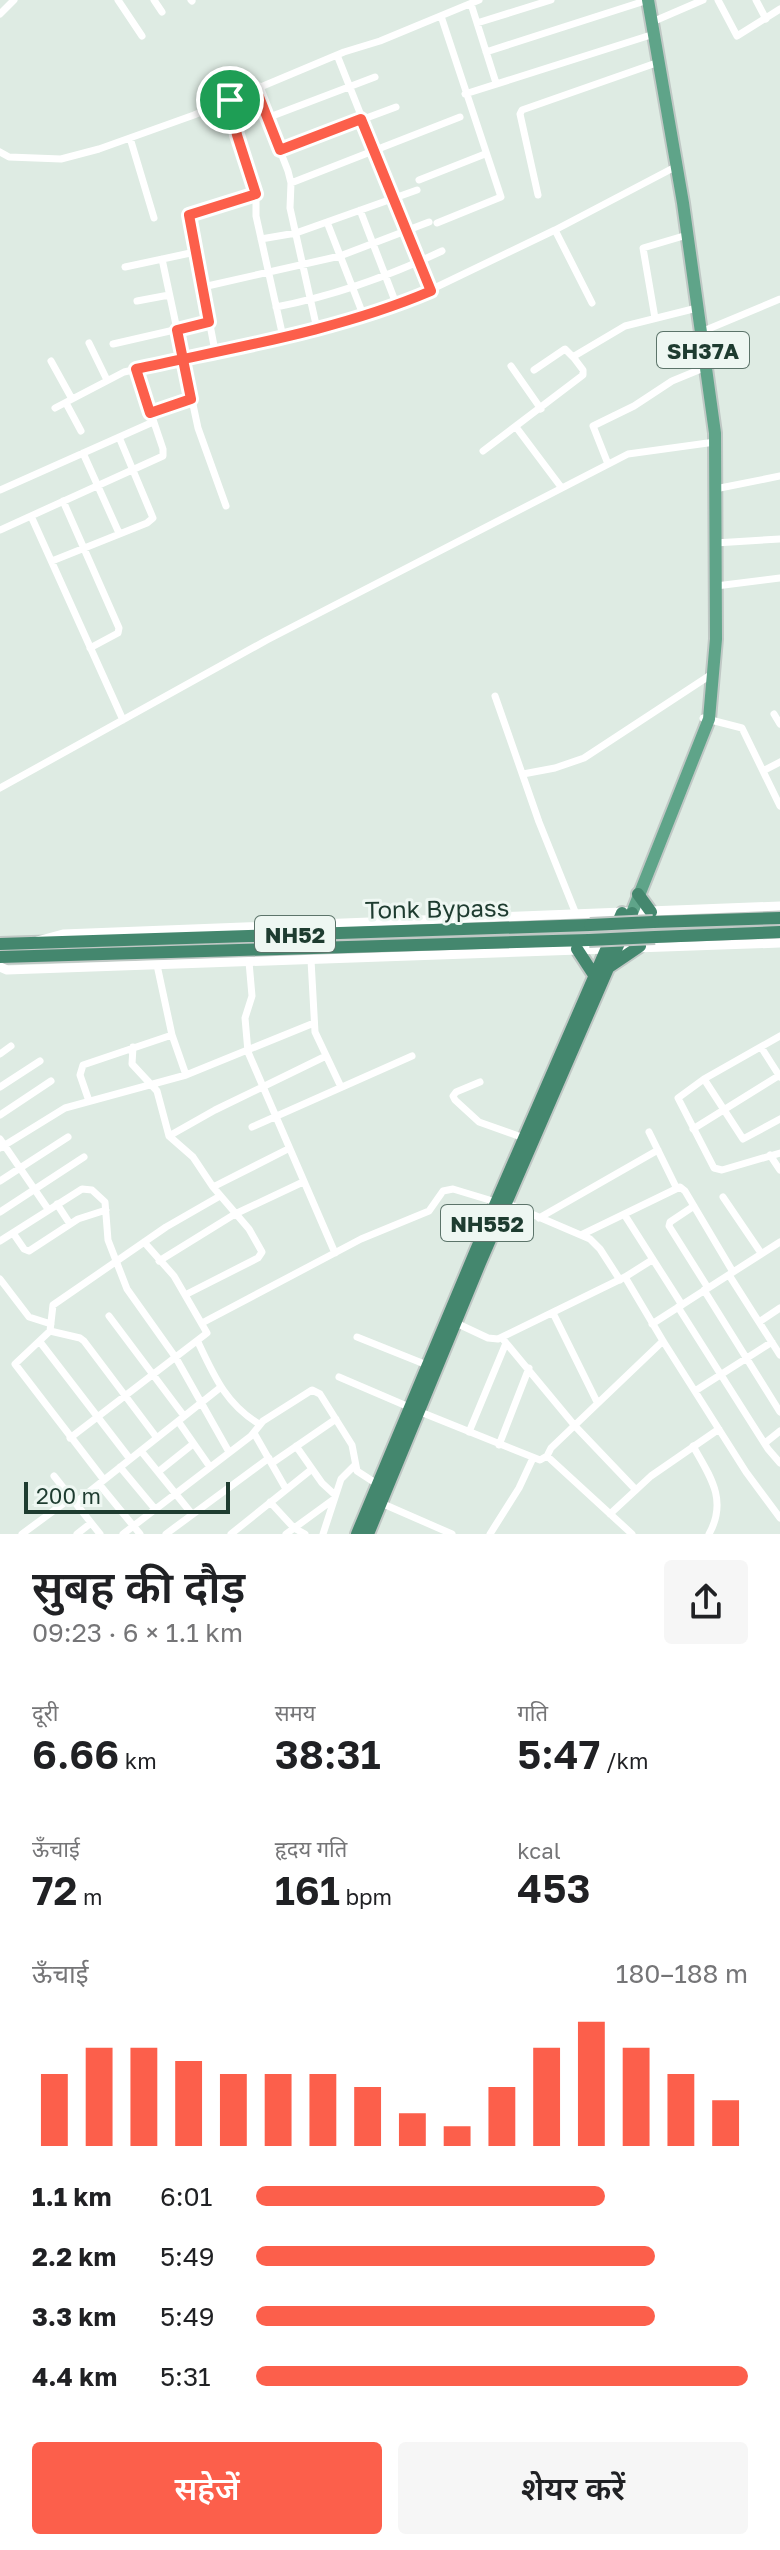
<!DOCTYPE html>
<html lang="hi">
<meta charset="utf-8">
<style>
:root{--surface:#fff;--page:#f6f6f6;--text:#202124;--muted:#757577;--accent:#fc5f4b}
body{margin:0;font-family:"Golos Text","Noto Sans Devanagari",sans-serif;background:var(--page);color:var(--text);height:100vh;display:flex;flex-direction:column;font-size:30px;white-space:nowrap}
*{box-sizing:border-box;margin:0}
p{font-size:26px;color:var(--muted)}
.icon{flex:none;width:44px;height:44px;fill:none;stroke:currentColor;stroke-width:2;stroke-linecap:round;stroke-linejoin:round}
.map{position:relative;height:1534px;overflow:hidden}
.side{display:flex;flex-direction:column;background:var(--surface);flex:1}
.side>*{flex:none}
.scale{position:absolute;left:24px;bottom:20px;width:206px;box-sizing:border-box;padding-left:8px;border:4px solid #1e3c30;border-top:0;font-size:22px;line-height:28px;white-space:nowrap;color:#1e3c30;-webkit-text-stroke:6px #eef7f2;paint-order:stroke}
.pin{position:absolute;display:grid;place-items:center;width:68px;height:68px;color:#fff;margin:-34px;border:4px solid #fff;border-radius:50%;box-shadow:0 2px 8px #0007}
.round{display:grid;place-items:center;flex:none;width:84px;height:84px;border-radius:8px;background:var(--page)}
.summary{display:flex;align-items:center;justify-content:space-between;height:136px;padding:0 32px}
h1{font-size:44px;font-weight:600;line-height:60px}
.figures{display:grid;grid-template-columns:repeat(3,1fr);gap:12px;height:136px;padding:8px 32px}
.figures div{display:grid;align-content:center}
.figures b{font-size:40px;font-weight:600}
.figures small{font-size:22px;font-weight:400}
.figures p{font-size:22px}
.chart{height:224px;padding:16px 32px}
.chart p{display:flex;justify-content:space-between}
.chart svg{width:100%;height:144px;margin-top:8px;stroke:var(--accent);stroke-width:6}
.cta{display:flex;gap:16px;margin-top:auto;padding:16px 32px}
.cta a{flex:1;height:92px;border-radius:8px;background:var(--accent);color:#fff;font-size:32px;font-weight:600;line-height:92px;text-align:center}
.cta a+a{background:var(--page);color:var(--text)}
ul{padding:0 32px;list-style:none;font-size:26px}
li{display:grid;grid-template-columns:128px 96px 1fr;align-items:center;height:60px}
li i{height:20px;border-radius:10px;background:var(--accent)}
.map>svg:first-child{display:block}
</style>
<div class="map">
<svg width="780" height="1534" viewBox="0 0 780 1534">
<rect width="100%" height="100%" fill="#deebe3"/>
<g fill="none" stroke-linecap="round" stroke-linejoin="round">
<defs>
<path id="primary" d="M632 913 709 719 716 639 715 433 683 203 648 0"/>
<path id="trunk" d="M638 894 651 912
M653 922 780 918
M655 937 780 932
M0 944 590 925
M577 949 594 975
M0 957 589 940
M609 967 640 946
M357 1534 492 1212 622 913
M368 1534 480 1263 632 913"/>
</defs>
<use href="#primary" stroke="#c0c8c5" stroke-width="16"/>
<use href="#trunk" stroke="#c0c8c5" stroke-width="16"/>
<path stroke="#fff" stroke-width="7" d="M118 0 142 36
M154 0 162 12
M191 0 192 1
M718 0 737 36 780 9
M756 0 766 19
M471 4 496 83
M0 14 14 0
M652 22 703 0
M477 23 551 0
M486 52 648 0
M337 55 431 291
M256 89 288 171 291 183 290 208 317 329
M465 94 654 34
M230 100 237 135 256 194V216L283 337
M267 118 375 77
M130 138 154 218
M280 150 396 107
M0 152 9 157 61 159 99 149 194 115 344 52 380 41 479 0
M419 180 485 154
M291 183 460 117
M538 195 520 114 522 110 659 62
M360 210 397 306
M327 222 364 317
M437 223 501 197 441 16
M555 230 592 303
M261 239 296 233 417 190
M162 259 198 428 226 506
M125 267 195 252
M203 287 340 256 429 222
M137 301 169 295
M276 307C333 296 389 276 442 251
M655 318 643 248 687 235
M701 332 780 299
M89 343 107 380
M113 344 209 322
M215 351 189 215 256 194
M51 361 72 399
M511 366 541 409
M534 370 565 349 574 358
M66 403 81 431
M55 408 124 372 348 322 397 306 555 230 677 166
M150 413 191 399
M516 427 561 487
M483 451 583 375V370L574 358 576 355 625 326 697 308
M83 453 119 533
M608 464 593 426 634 406 672 381 706 367
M715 489 780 476
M0 490 153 422
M63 501 119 628 118 633 90 648
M31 516 123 720
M0 530 163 456V449L136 369
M715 543 780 539
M52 561 147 523 153 518 119 437
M716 586 780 578
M495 696 539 822 576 914
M774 714 780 724
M703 718 742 728 780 806
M763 771 780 762
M523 774 555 768 584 758 712 674
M0 788 267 640 628 454 715 442
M311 960 315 1032 341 1087
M249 962 252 996 245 1018 248 1052 335 1253
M157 965 172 1035 186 1075
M780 1036 704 1079 678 1098 714 1168 722 1170 780 1153
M133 1047 132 1064 157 1091 169 1136 193 1157 213 1187 249 1229 262 1252 258 1258 185 1295
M761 1047 780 1077
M0 1054 11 1046
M704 1079 743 1139 780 1119
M480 1082 456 1092 453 1096 455 1100 479 1122 524 1138
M0 1087 40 1061
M89 1101 80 1075 83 1065 172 1035
M0 1115 51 1081
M252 1127 412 1056
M693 1129 780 1075
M649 1132 676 1187
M169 1136 215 1110 326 1056
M0 1139 48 1209
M0 1148 65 1108 186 1075 314 1023
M770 1155 780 1170
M0 1181 68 1137
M213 1187 288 1149
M723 1197 761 1253
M506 1203 590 1239 600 1249 620 1280
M57 1204 70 1224
M694 1206 670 1222 669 1226 708 1288
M0 1212 84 1157
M624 1214 682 1305
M539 1218 658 1150
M13 1233 24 1249 29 1251 78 1219 106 1210
M581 1235 680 1187 685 1191 733 1272
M0 1241 82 1189 92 1190 105 1202 108 1240 127 1289 176 1358 229 1452
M159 1261 235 1214 303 1182
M729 1275 780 1355
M625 1277 663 1341 746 1472 780 1518
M0 1279 29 1317 51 1324
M704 1290 780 1412
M678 1307 768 1449 780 1463
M553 1313 597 1402
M109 1316 184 1416
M759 1322 780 1308
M202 1323 361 1239 429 1211 443 1191 453 1189 496 1202
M456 1323 488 1338 498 1339 625 1277 652 1260
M652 1324 780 1242
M50 1331 80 1338 84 1341 157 1438
M357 1337 427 1365
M502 1338 575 1426 636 1490
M40 1342 130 1459
M198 1342C214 1376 226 1404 259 1424
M339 1377 409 1407
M695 1391 772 1342
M418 1411 540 1460 547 1456 551 1448 663 1341
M178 1421 210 1467
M469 1432 506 1343
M254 1433 286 1489
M70 1438 207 1333 174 1276 144 1242
M765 1443 780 1431
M499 1445 529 1368
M296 1446 322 1483 335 1495
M693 1446C710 1476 728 1500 709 1534
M141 1451 192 1514
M547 1456 632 1534
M272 1463 336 1419
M120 1467 155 1509
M158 1472 193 1444
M54 1476 100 1534
M104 1480 15 1364 50 1331 53 1305 166 1227 220 1196
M99 1484 140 1534
M270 1502 294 1528 305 1534
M75 1503 221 1387
M381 1503 452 1534
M610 1514 651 1476 719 1429
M22 1534 71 1498
M77 1534 91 1523
M123 1534 251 1436 263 1421 312 1390 320 1394 352 1445 357 1471 377 1484
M166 1534 269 1458
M231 1534 312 1469
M286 1534 334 1499
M323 1534 341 1479 355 1465
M490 1534 519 1488 533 1458"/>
<path stroke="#fff" stroke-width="9" d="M37 941 63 934 780 906
M0 967 7 970 780 943"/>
<use href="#primary" stroke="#5fa489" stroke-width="12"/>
<use href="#trunk" stroke="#44876e" stroke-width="12"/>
<defs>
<path id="trunk-bridge" d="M590 925 653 922
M589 940 655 937"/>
</defs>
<use href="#trunk-bridge" stroke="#c0c8c5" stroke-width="16" stroke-linecap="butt"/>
<use href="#trunk-bridge" stroke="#44876e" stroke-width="12"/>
</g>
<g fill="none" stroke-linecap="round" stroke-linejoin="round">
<defs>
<path id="route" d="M230 100 237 135 256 194 189 215 209 322 177 330 191 399 150 413 136 369C236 347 337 331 431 291L361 119 280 150 256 89 230 100"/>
</defs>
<use href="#route" stroke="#fff" stroke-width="16"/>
<use href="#route" stroke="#fc5f4b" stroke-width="10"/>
</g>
<g text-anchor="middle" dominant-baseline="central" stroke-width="6" stroke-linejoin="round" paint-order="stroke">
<g fill="#eef7f2" stroke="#5c746a" stroke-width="2">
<rect x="657" y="332" width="92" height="36" rx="6"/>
<rect x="255" y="916" width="80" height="36" rx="6"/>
<rect x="441" y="1205" width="92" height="36" rx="6"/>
</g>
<g font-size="22" font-weight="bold" fill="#1e3c30">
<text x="703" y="350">SH37A</text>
<text x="295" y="934">NH52</text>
<text x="487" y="1223">NH552</text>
</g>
<g font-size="24" fill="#1e3c30" stroke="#eef7f2">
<text transform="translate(437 908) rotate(-1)">Tonk Bypass</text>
</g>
</g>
</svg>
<div class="scale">200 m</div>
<div class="pin" style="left:230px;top:100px;background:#1e9e55"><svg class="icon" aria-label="arrive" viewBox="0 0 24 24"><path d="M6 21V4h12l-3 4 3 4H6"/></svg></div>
</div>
<section class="side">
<div class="summary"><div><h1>सुबह की दौड़</h1><p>09:23 · 6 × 1.1 km</p></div><a class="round"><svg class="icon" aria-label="share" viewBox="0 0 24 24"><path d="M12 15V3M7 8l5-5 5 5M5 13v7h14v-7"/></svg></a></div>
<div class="figures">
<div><p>दूरी</p><b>6.66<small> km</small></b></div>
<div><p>समय</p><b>38:31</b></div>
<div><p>गति</p><b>5:47<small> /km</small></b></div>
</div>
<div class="figures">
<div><p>ऊँचाई</p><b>72<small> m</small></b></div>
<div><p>हृदय गति</p><b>161<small> bpm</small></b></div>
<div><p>kcal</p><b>453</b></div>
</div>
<div class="chart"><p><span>ऊँचाई</span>180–188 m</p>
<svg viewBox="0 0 160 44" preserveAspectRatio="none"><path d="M5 44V22M15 44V14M25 44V14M35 44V18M45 44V22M55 44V22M65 44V22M75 44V26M85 44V34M95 44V38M105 44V26M115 44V14M125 44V6M135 44V14M145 44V22M155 44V30"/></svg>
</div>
<ul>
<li><b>1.1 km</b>6:01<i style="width:71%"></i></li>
<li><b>2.2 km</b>5:49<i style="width:81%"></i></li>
<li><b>3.3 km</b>5:49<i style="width:81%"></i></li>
<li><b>4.4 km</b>5:31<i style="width:100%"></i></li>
</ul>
<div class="cta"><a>सहेजें</a><a>शेयर करें</a></div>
</section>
